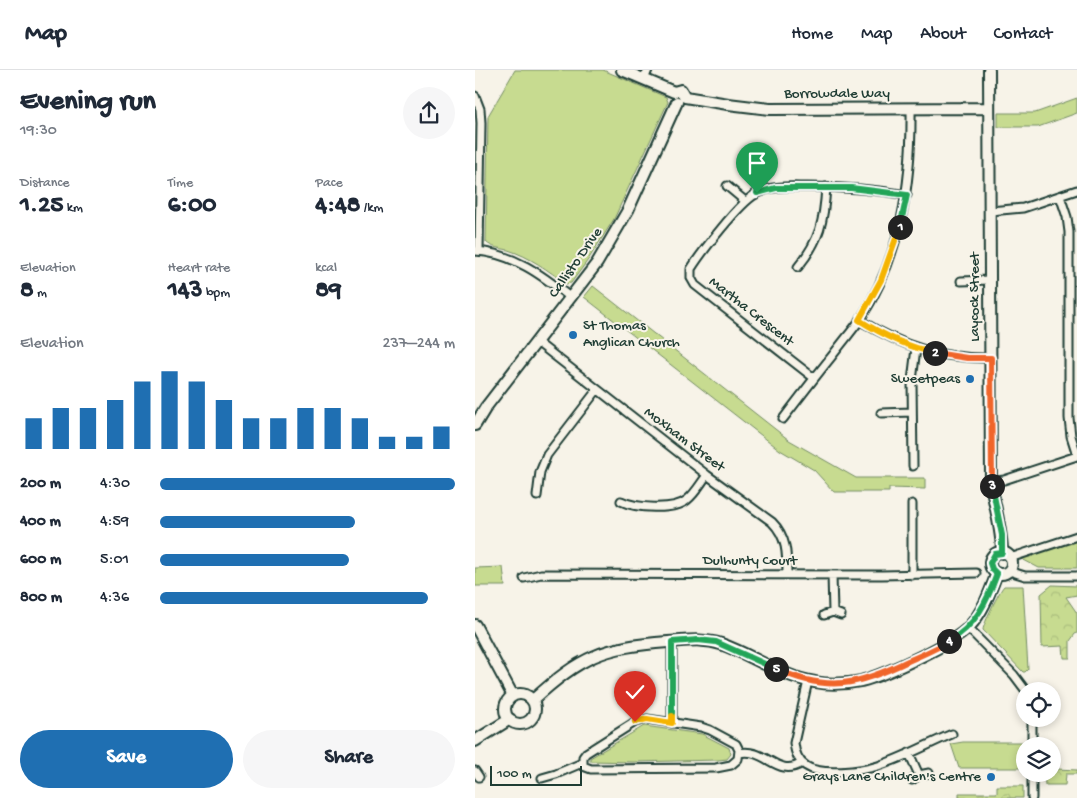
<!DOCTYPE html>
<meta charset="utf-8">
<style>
:root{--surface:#fff;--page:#f6f6f7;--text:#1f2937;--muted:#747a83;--line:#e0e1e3;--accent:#1f6fb2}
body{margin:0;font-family:"Gochi Hand",sans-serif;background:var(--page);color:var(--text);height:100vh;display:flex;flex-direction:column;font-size:19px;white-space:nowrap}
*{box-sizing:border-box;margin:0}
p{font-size:16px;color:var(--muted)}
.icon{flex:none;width:28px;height:28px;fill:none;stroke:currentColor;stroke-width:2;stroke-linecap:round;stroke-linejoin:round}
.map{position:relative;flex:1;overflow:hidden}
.side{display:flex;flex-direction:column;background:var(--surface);width:475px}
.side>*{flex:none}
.buttons{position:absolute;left:541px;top:612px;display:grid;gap:10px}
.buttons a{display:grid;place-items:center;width:45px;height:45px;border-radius:50%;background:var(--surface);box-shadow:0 2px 8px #0003;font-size:25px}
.scale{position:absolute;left:15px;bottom:12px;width:92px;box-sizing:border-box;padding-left:5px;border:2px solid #1f3d34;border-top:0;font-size:14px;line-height:18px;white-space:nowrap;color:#1f3d34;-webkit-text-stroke:4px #f7f3e8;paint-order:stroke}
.pin{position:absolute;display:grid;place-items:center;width:42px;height:42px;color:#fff;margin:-51px -21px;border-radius:50% 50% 50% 0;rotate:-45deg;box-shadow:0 0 5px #0007}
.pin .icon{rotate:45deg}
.km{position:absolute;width:25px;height:25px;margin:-12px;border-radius:50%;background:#222;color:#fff;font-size:14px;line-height:25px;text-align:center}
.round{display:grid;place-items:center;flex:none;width:52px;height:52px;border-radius:26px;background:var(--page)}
.overview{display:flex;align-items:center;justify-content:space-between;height:85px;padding:0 20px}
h1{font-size:28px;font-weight:800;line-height:38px}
.stats{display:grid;grid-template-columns:repeat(3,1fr);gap:8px;height:85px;padding:5px 20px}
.stats div{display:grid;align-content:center}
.stats b{font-size:25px;font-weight:800}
.stats small{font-size:14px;font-weight:400}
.stats p{font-size:14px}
.chart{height:140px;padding:10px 20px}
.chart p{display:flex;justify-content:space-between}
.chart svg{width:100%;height:90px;margin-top:5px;stroke:var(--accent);stroke-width:6}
.cta{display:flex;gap:10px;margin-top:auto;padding:10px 20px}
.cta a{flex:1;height:58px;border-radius:30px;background:var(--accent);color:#fff;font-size:20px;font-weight:800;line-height:58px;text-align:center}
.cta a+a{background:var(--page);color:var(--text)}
ul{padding:0 20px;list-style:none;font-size:16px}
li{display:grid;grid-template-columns:80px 60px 1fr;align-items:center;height:38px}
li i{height:12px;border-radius:6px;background:var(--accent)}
header{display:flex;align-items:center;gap:30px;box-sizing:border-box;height:70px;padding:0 25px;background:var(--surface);border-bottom:1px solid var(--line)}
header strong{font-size:24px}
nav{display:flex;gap:28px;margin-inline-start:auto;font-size:18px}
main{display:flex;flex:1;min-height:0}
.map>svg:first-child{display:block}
</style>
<header>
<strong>Map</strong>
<nav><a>Home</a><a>Map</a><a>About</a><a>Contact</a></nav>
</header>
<main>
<section class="side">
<div class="overview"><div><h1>Evening run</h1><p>19:30</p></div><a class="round"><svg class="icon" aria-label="share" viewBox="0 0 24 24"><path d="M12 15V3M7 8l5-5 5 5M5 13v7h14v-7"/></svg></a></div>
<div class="stats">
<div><p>Distance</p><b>1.25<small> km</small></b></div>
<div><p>Time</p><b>6:00</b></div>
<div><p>Pace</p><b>4:48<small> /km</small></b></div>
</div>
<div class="stats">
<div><p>Elevation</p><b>8<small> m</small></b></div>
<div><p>Heart rate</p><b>143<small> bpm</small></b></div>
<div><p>kcal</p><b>89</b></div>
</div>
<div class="chart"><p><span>Elevation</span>237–244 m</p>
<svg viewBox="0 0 160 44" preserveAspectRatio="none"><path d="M5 44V29M15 44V24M25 44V24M35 44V20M45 44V11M55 44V6M65 44V11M75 44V20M85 44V29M95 44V29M105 44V24M115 44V24M125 44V29M135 44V38M145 44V38M155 44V33"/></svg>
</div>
<ul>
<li><b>200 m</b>4:30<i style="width:100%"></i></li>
<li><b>400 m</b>4:59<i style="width:66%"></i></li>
<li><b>600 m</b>5:01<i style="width:64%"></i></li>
<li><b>800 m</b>4:36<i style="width:91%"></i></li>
</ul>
<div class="cta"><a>Save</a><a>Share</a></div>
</section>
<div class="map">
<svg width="602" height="728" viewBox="0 0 602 728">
<defs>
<pattern id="forest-crowns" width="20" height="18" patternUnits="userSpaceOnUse" patternTransform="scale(1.25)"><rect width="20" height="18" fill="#c7db90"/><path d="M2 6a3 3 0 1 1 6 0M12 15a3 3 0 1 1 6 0" fill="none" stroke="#aabd7d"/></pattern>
</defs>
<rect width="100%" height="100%" fill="#f7f3e8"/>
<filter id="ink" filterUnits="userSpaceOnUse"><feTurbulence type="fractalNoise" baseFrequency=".02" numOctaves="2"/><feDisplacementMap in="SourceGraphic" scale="10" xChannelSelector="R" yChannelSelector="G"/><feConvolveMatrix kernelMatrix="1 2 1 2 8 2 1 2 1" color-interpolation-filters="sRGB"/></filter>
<g filter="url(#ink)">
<path fill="url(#forest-crowns)" stroke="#738c62" d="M577 515 602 516V525L591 527 602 543V563L600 564 595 571V588H589L588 576 567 577 566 524Z
M578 687 581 688 582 699 602 700V704H591L590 715H570L569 704H578Z
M522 716H548V728H484V723H522Z"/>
<path fill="#c7db90" stroke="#738c62" d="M40 0H128L191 27 193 32 139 149 113 190 96 213 91 214C73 200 55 187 33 180 25 178 17 178 11 172L13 46Z
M602 28V43L563 57H523V43H560Z
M118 216 314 370 381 408H450V419L414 418V422H359L339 400 305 380 109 227Z
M602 470V498H564L545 488Z
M28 497 30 516H0V498Z
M529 516H548L553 599 550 602H548L508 560C508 555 524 521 529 516Z
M169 656 227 664 254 678 256 684 252 689 243 690 158 692 115 691V688Z
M488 672H548V698H484L476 674Z"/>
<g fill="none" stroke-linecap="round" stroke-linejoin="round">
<defs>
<path id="street" d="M169 10 173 0
M0 26 5 39 6 53 4 181
M252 116 270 131
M585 126 592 147 594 162V348L596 366 602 385
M515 141 548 138 602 120
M0 181C38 183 67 205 96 228
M323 197C345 170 349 151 351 117
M486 211 515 210
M384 250C427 276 465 289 516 288
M62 272 232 405 297 452C312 467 312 484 312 505
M339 308 220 215 216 208V199C226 183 265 132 281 124 297 115 315 117 333 117 367 117 399 119 432 125
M406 343 437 342
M308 349C324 328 340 307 357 286 366 274 376 262 385 250 426 186 437 113 436 38
M438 396 437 311 441 278
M516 412 529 410 602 386
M62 426 65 402 72 385 122 320
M146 431C160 438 199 441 212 430 220 424 226 413 232 405
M437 434V505
M535 488 602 466
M534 501 550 506H602
M357 505 358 542
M49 508 66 504 407 505 501 503
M349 545 358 542 366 545
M493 558 539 605 551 621
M333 611 319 673C320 683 323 691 331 696 345 706 387 701 403 696 428 688 453 674 477 664
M172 649 226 657 235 660 261 674 264 680 263 689 256 695 241 698 116 699 108 696V687L111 683 160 652Z
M557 649V676
M197 653V572
M264 683C291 677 302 709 327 693
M434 683 444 705
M0 701 4 707
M67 708 81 704 107 693
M437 710 444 705 454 703
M557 728V704"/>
<path id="secondary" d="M147 0 199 22 206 20 210 27
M514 0 516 412C519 436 527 458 527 483
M210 27 253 34 295 39 514 38
M0 355 11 337 122 193 153 140 202 32
M515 493a11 11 0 1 1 22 0a11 11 0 1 1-22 0Z
M0 555 38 626
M30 639a15 15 0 1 1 30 0a15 15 0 1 1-30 0Z
M58 630C106 586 128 577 193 572 211 571 228 568 246 574 278 585 306 607 340 612 355 615 371 614 386 611 409 605 478 574 494 557 508 542 515 522 522 503
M0 671 35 649"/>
</defs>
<use href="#street" stroke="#1f3d34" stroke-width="11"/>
<use href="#secondary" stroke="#1f3d34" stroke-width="14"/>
<use href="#street" stroke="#f7f3e8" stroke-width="7"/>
<use href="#secondary" stroke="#f7f3e8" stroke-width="10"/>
</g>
</g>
<g fill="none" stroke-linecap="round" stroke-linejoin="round" filter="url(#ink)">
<defs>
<path id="split-1" d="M282 123 301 118H376L432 125 425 157"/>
<path id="split-2" d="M425 157 406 210 384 250C408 265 432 277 460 283"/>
<path id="split-3" d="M460 283 492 288H516L517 416"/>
<path id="split-4" d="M474 571C501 556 512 531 522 504L517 499 515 493 520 484 527 483V465L517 416"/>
<path id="split-5" d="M301 599C353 623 384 615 433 591 447 585 461 579 474 571"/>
<path id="split-6" d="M197 646V572L223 570 241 572 301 599"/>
<path id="split-7" d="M160 652 172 649 197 653V646"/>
</defs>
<use href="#split-1" stroke="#fff" stroke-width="10"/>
<use href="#split-2" stroke="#fff" stroke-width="10"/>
<use href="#split-3" stroke="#fff" stroke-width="10"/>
<use href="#split-4" stroke="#fff" stroke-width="10"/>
<use href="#split-5" stroke="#fff" stroke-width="10"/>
<use href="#split-6" stroke="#fff" stroke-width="10"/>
<use href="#split-7" stroke="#fff" stroke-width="10"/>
<use href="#split-1" stroke="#22a559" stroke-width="6"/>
<use href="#split-2" stroke="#f5b400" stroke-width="6"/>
<use href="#split-3" stroke="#f0652b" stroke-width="6"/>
<use href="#split-4" stroke="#22a559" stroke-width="6"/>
<use href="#split-5" stroke="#f0652b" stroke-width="6"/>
<use href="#split-6" stroke="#22a559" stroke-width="6"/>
<use href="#split-7" stroke="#f5b400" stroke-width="6"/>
</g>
<g fill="#1f6fb2" stroke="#f7f3e8" stroke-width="2">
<circle cx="98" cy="265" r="5"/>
<circle cx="495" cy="309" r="5"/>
<circle cx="516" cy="707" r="5"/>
</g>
<g text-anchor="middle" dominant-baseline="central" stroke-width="4" stroke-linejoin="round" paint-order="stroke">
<g font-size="15" fill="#1f3d34" stroke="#f7f3e8">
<text x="362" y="24">Borrowdale Way</text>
<text transform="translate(101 193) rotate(-55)">Callisto Drive</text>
<text transform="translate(500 227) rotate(-90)">Laycock Street</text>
<text transform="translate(276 242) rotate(38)">Martha Crescent</text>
<text transform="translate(209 370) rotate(37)">Moxham Street</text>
<text x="275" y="491">Dulhunty Court</text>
</g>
<g font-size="15" fill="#1f3d34" stroke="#f7f3e8" text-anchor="end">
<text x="108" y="256" text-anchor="start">St Thomas<tspan x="108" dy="17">Anglican Church</tspan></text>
<text x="485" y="309">Sweetpeas</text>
<text x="506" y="707">Grays Lane Children's Centre</text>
</g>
</g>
</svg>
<div class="buttons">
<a><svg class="icon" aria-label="locate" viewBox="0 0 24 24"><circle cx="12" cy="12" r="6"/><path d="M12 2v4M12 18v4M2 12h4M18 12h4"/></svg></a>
<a><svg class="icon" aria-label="layers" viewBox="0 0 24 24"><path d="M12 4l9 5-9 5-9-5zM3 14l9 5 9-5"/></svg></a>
</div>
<div class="scale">100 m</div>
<div class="pin" style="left:282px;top:123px;background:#1e9e55"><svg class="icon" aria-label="arrive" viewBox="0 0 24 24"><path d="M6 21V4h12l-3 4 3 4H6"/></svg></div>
<div class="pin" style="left:160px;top:652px;background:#d93025"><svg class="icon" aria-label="check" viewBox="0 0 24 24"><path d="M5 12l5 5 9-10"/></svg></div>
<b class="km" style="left:425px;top:157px">1</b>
<b class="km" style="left:460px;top:283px">2</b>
<b class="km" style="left:517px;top:416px">3</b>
<b class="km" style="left:474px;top:571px">4</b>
<b class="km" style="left:301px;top:599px">5</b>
</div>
</main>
